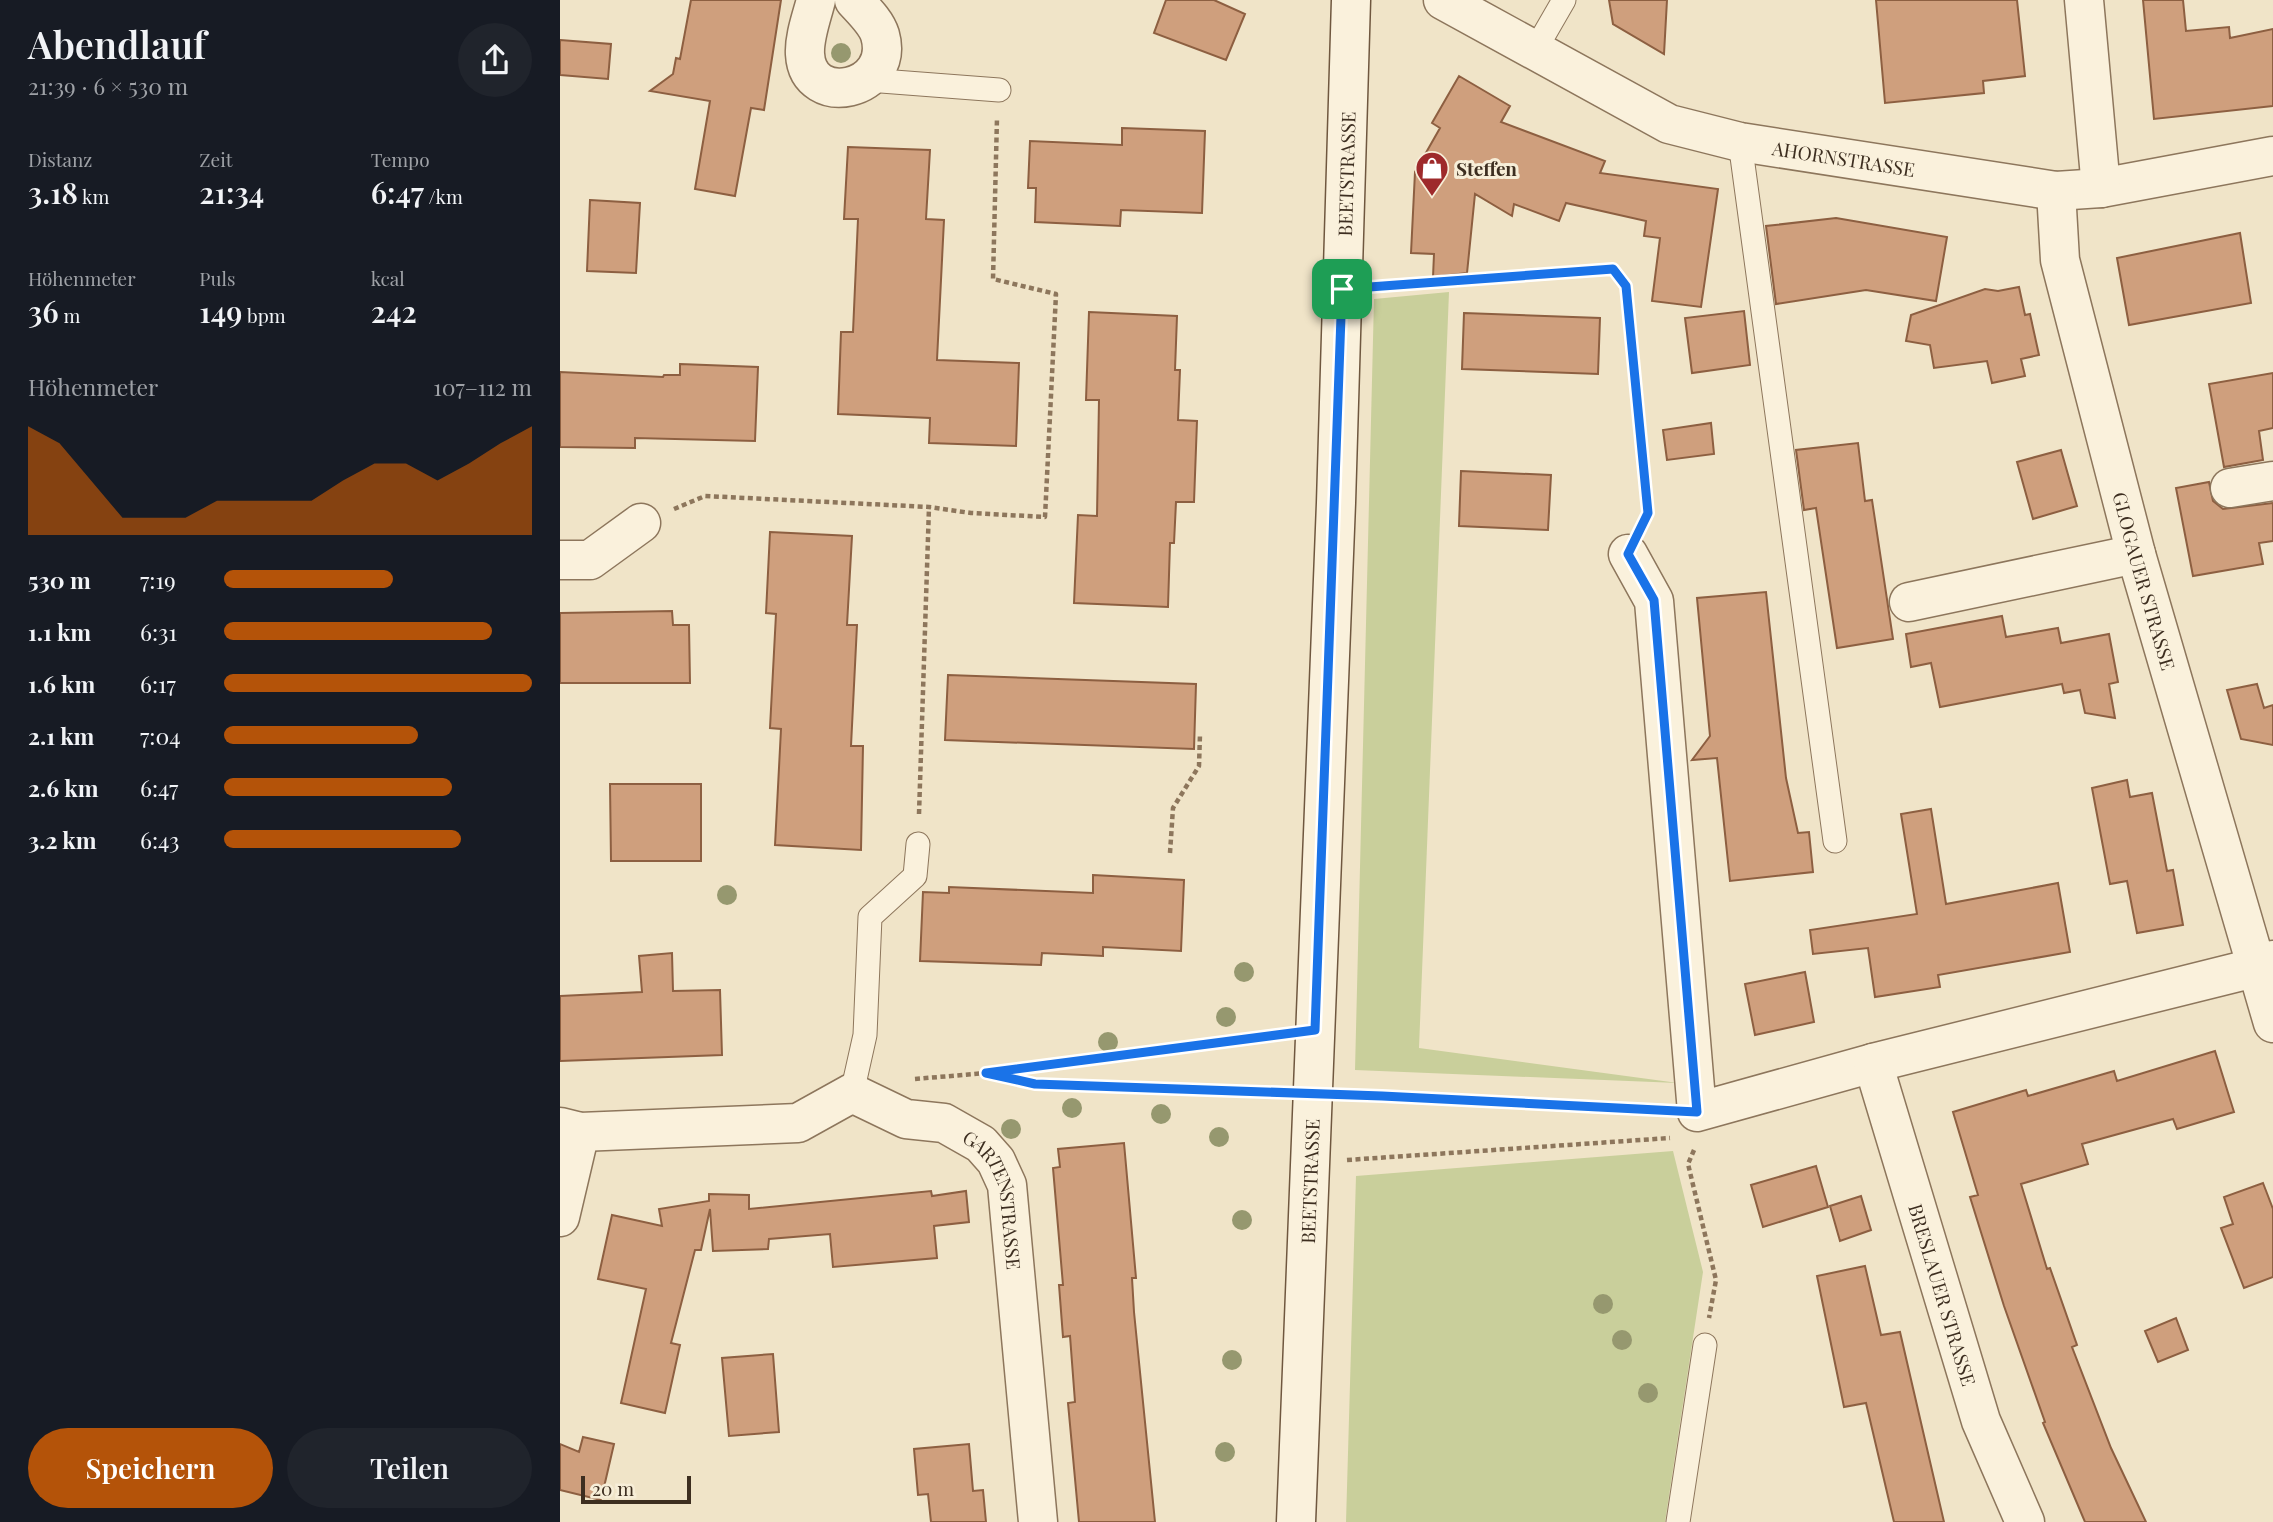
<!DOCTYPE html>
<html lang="de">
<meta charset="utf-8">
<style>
:root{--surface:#171b24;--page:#20242c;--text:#f1f3f6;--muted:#9ea1a6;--accent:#b45309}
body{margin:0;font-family:"Playfair Display",serif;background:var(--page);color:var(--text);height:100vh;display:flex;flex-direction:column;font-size:26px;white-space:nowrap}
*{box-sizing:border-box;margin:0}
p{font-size:23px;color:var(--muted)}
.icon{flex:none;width:38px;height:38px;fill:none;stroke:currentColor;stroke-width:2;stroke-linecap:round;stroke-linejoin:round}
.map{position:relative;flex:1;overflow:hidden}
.side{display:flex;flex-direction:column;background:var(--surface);width:560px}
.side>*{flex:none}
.scale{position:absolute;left:21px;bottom:18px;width:110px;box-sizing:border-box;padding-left:7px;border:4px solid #3d2e20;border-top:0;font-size:19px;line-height:24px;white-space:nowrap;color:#3d2e20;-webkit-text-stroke:5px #f7eed8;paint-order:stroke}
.pin{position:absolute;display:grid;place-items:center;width:60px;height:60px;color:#fff;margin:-30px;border-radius:14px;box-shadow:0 4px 10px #0006}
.round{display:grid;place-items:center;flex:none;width:74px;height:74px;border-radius:37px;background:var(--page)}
.headline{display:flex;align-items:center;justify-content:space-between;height:119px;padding:0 28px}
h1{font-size:38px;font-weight:600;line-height:52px}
.stats{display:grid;grid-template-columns:repeat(3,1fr);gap:10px;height:119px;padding:7px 28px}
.stats div{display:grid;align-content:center}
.stats b{font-size:30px;font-weight:600}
.stats small{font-size:19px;font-weight:400}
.stats p{font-size:19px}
.chart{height:196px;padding:14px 28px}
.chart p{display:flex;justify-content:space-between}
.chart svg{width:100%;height:126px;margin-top:7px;fill:var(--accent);opacity:.7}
.cta{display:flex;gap:14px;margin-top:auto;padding:14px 28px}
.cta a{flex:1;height:80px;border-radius:42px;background:var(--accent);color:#fff;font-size:28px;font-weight:600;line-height:80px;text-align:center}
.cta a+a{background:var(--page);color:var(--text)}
ul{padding:0 28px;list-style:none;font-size:23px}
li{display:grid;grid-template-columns:112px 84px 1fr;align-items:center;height:52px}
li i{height:18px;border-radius:9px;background:var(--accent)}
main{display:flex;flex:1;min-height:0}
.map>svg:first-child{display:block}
</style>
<main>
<section class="side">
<div class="headline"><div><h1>Abendlauf</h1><p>21:39 · 6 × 530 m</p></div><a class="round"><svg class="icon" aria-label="share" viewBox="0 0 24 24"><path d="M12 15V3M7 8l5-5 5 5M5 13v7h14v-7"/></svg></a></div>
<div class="stats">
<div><p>Distanz</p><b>3.18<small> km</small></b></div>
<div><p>Zeit</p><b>21:34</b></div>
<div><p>Tempo</p><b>6:47<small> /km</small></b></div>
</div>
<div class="stats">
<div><p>Höhenmeter</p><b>36<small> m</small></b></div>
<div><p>Puls</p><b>149<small> bpm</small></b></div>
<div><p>kcal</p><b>242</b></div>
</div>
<div class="chart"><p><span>Höhenmeter</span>107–112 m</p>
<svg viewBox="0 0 160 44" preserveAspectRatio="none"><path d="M0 44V6L10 12L20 25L30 38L40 38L50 38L60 32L70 32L80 32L90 32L100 25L110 19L120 19L130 25L140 19L150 12L160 6V44z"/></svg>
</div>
<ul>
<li><b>530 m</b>7:19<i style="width:55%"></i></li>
<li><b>1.1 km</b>6:31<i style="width:87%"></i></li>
<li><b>1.6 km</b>6:17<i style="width:100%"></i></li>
<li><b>2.1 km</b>7:04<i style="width:63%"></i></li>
<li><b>2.6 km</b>6:47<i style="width:74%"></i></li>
<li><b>3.2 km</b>6:43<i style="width:77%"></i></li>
</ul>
<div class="cta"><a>Speichern</a><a>Teilen</a></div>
</section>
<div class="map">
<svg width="1713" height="1522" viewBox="0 0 1713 1522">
<rect width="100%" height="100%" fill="#f0e4c8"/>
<path fill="#c9cf9b" d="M889 292 859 1048 1118 1083 795 1070 814 299Z
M1113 1151 1143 1272 1105 1522H786L796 1176Z"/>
<path fill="#cf9f7d" stroke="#8d5f41" stroke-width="2" d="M131 0H221L204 110 191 108 175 196 135 189 150 101 90 91 113 74 116 58 120 59Z
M606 0H654L685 14 666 60 594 33Z
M1049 0H1107L1104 54 1053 24Z
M1316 0H1457L1465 76 1423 81 1424 93 1325 103Z
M1583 0H1623L1626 31 1669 27 1670 38 1713 29V106L1594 119Z
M0 40 51 44 48 79 0 75Z
M899 76 950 106 941 122 1045 161 1040 173 1158 189 1141 307 1092 301 1100 238 1084 236 1086 221 1006 203 999 221 954 204 952 216 915 194 907 273 873 277 874 254 851 253 855 172 880 128 872 123Z
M562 128 645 131 642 213 561 210 560 226 475 222 476 188H468L470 141 562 145Z
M288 147 370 150 366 219 384 220 377 360 459 363 456 446 369 443 370 418 278 414 281 332H293L298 219H284Z
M30 200 80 203 76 273 27 271Z
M1276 218 1387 237 1376 301 1306 290 1216 304 1206 226Z
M1680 233 1691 303 1569 325 1557 258Z
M1459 287 1465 315 1470 314 1479 355 1461 359 1465 376 1432 383 1427 361 1374 368 1370 345 1346 341 1351 315 1425 289 1438 291Z
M1184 311 1190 365 1132 373 1125 318Z
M529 312 617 316 615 370H620L618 420 637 421 634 502H616L614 543H610L608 607 514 603 518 515 537 516 539 400H526Z
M904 313 1040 318 1038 374 902 369Z
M120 364 198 367 195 441 75 438V448L0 447V372L103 377 104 375H120Z
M1713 373V428L1699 431 1703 460 1664 467 1649 384Z
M1151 423 1154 454 1107 460 1103 430Z
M1298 443 1305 501 1312 500 1333 639 1277 648 1256 508 1244 510 1236 450Z
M1501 450 1517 506 1473 519 1457 462Z
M901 471 991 475 988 530 899 526Z
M1649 482 1653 501 1663 509 1713 503V541L1699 543 1703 564 1633 576 1616 488Z
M210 532 292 536 287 625H297L291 746H303L301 850 215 845 221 729 210 728 216 614 206 613Z
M1206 592 1226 778 1238 833 1249 832 1253 872 1170 881 1157 758 1132 760 1150 736 1137 598Z
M112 611 113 625H129L130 683H0V613Z
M1442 616 1446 637 1498 628 1501 643 1549 634 1558 682 1549 684 1555 718 1525 713 1520 690 1504 693 1502 684 1380 707 1371 663 1351 667 1346 634Z
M388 675 636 684 634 749 385 740Z
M1697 684 1704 708 1713 705V745L1681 739 1667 690Z
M1567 780 1570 797 1592 793 1607 871 1613 870 1623 925 1577 933 1567 881 1550 884 1532 788Z
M50 784H141V861H51Z
M1371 809 1386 904 1498 883 1510 952 1378 975 1380 987 1315 997 1308 948 1253 954 1250 930 1357 914 1341 814Z
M533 875 624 880 621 951 543 947V956L482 953 481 965 360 961 363 892 389 893V887L533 893Z
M112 953 113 991 160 990 162 1055 0 1061V996L82 992 79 956Z
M1245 972 1254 1022 1195 1035 1185 984Z
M1655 1051 1674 1112 1617 1129 1613 1119 1522 1144 1528 1164 1461 1184 1487 1269 1490 1268 1517 1345 1512 1347 1551 1448 1586 1522H1525L1483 1423 1485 1422 1444 1306 1410 1197 1418 1195 1393 1112 1466 1090 1468 1096 1554 1071 1557 1081Z
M564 1143 576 1278H572L574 1312 595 1522H519L508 1403 515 1402 510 1336 503 1337 499 1285H503L493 1168 500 1167 498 1149Z
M1256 1166 1268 1207 1203 1227 1191 1185Z
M1703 1183 1713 1209V1277L1684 1288 1661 1228 1673 1224 1664 1197Z
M371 1191 372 1196 406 1191 409 1222 374 1226 377 1258 273 1267 270 1234 209 1239 208 1249 153 1251 150 1209 141 1250H135L111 1343 120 1345 105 1413 61 1403 86 1289 38 1279 52 1215 102 1226 99 1209 149 1201V1194L189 1195V1209Z
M1301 1196 1311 1230 1280 1241 1270 1206Z
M1305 1266 1321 1335 1340 1332 1384 1522H1334L1306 1403 1284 1407 1257 1276Z
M1616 1318 1628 1350 1598 1362 1585 1331Z
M213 1354 219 1432 169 1436 162 1358Z
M23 1437 54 1444 41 1500 0 1490V1444L19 1452Z
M409 1444 413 1491 423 1490 426 1522H371L368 1494 358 1495 354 1449Z"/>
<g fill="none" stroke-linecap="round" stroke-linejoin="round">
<defs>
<path id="service" d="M974 52 1004 0
M308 80 439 90
M1180 142 1275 841
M292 1093 305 1035 310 917 355 876 358 844
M1118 1522 1145 1345"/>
<g id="minor">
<path d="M256 0C252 16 244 37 245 54 248 110 336 91 320 35 316 22 303 10 294 0"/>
<path id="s1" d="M883 0 1109 124 1180 142 1496 191 1541 188 1713 156"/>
<path d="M1524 0 1541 188"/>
<path id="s2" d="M1496 191 1500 260 1576 554 1713 1023"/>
<path d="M1670 488 1713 481"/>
<path d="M1068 554 1094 601 1137 1112 1313 1063 1698 967 1713 960"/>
<path d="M0 560H30L81 523"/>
<path d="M1349 602 1576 554"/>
<path id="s3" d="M1313 1063 1421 1421 1465 1522"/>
<path id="s4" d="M0 1127 20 1132 238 1123 292 1093 346 1119 384 1123 421 1144 436 1161 447 1185 478 1522"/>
<path d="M0 1217 20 1132"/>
</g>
<g id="secondary">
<path id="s5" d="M736 1522 776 503 791 0"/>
</g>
</defs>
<use href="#service" stroke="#8d765c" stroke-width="25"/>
<use href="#minor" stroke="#8d765c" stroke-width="41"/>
<use href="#secondary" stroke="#6f573f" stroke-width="41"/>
<path stroke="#8d765c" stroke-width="4.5" stroke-dasharray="5 3.5" stroke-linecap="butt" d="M821 287 1053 269 1066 286 1088 513 1084 522
M114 509 145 496 369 507 411 513 485 517 496 294 433 279 437 118
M359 814 369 507
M610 853 613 808 639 766 640 734
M431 1073 717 1035
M355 1079 426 1073 475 1084 645 1092
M822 1096 1101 1110
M1134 1150 1128 1164 1156 1280 1149 1318
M787 1160 1110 1138"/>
<use href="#service" stroke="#faf1dc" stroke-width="23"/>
<use href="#minor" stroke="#faf1dc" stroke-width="38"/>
<use href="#secondary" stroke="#faf1dc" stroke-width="38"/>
<path stroke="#8d765c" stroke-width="4.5" stroke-dasharray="5 3.5" stroke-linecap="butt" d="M645 1092 822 1096"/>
</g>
<g fill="#96986f">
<circle cx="281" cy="53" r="10"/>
<circle cx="167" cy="895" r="10"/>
<circle cx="684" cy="972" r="10"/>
<circle cx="666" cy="1017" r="10"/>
<circle cx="548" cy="1042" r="10"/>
<circle cx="512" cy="1108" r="10"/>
<circle cx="601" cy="1114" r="10"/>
<circle cx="451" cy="1129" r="10"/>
<circle cx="659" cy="1137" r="10"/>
<circle cx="682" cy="1220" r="10"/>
<circle cx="1043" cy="1304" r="10"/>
<circle cx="1062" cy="1340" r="10"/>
<circle cx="672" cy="1360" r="10"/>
<circle cx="1088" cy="1393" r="10"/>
<circle cx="665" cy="1452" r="10"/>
</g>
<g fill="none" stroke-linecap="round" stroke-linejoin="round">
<defs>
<path id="route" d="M1053 269 1066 286 1088 513 1068 554 1094 600 1137 1112 822 1096 475 1084 426 1073 755 1030 782 289Z"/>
</defs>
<use href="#route" stroke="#fff" stroke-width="14"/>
<use href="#route" stroke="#1a73e8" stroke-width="9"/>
</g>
<defs>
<symbol id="shop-pin" viewBox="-11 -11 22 30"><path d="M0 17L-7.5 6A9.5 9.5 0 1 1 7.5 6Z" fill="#9e2a2b" stroke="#f7eed8"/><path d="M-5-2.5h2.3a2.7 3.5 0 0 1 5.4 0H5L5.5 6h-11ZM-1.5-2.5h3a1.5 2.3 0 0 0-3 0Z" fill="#fff"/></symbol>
</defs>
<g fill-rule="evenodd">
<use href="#shop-pin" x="853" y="149" width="38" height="52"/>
</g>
<g text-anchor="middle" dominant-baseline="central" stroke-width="6" stroke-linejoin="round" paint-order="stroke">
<g font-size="19" fill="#3d2e20" stroke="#f7eed8">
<text stroke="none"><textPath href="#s1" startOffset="436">AHORNSTRASSE</textPath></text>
<text stroke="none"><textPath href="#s5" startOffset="1349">BEETSTRASSE</textPath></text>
<text stroke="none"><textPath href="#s2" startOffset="401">GLOGAUER STRASSE</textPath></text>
<text stroke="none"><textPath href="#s5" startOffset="341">BEETSTRASSE</textPath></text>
<text stroke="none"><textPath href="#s4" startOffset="499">GARTENSTRASSE</textPath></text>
<text stroke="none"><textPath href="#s3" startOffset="242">BRESLAUER STRASSE</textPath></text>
</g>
<g font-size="19" font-weight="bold" fill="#3d2e20" stroke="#f7eed8" text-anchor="start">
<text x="896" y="168">Steffen</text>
</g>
</g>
</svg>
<div class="scale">20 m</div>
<div class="pin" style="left:782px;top:289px;background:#1e9e55"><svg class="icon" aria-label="arrive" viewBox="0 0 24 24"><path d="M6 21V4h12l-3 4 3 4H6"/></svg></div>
</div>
</main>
